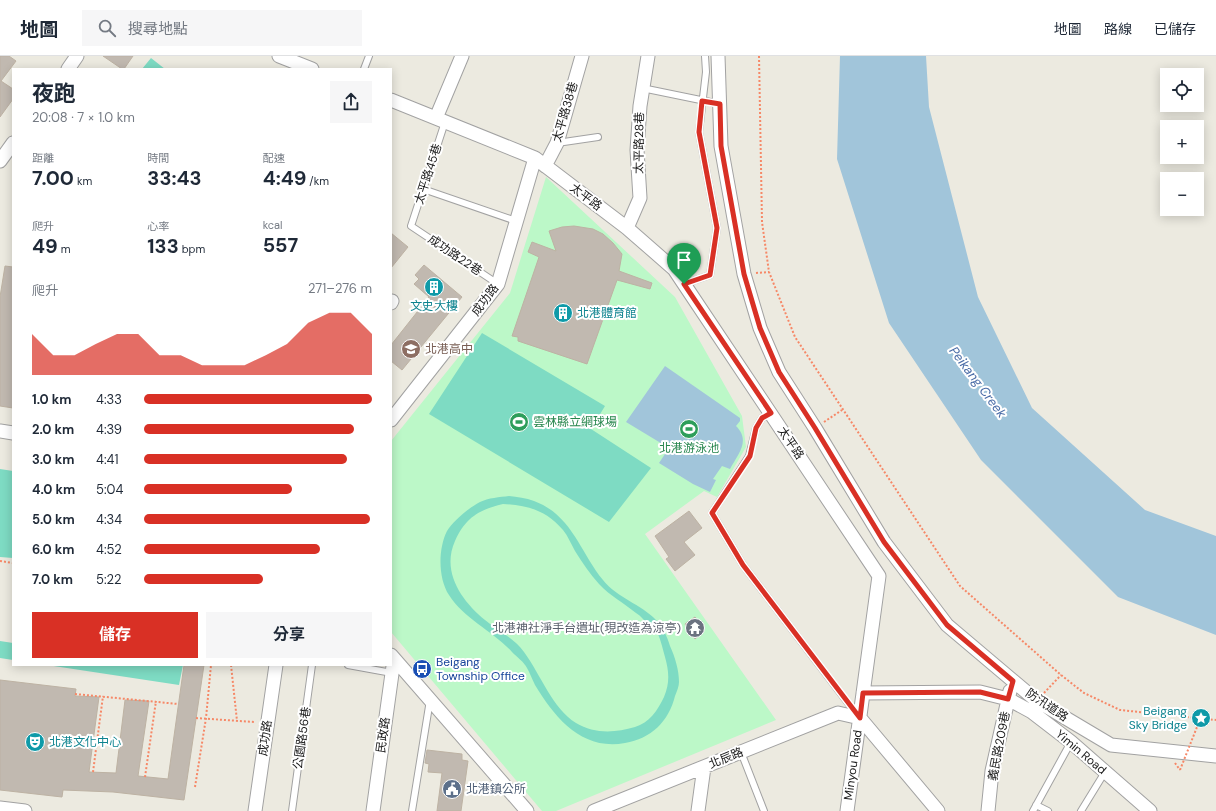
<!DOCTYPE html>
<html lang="zh-TW">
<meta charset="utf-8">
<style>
:root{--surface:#fff;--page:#f6f6f7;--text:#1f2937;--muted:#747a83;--line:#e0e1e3;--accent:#d93025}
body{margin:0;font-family:"DM Sans","Noto Sans TC",sans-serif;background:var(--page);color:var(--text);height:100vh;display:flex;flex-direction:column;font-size:15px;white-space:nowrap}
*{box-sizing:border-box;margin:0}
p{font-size:13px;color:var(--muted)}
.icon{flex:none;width:22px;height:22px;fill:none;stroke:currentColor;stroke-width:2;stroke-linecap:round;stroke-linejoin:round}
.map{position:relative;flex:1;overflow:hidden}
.sheet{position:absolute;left:12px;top:12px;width:380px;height:598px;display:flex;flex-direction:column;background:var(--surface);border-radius:0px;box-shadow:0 2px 10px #0003}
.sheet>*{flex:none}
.controls{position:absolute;left:1160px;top:12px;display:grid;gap:8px}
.controls a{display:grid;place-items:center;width:44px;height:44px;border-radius:0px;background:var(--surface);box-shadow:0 2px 10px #0003;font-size:20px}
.pin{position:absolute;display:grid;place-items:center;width:34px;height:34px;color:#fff;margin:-41px -17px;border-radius:50% 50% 50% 0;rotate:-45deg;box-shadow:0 0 4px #0007}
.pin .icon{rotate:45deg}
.round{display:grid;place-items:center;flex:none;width:42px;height:42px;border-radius:0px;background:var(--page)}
.head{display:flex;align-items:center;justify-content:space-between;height:68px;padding:0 20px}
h1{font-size:22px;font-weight:700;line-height:30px}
.figures{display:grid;grid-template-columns:repeat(3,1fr);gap:6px;height:68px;padding:4px 20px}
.figures div{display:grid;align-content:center}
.figures b{font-size:20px;font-weight:700}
.figures small{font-size:11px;font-weight:400}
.figures p{font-size:11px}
.chart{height:112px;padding:8px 20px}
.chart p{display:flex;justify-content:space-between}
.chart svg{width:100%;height:72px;margin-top:4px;fill:var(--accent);opacity:.7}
.cta{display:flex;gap:8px;margin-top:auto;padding:8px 20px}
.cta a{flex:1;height:46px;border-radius:0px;background:var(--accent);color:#fff;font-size:16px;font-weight:700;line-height:46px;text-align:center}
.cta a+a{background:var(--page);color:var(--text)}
ul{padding:0 20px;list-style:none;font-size:13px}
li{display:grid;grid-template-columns:64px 48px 1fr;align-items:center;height:30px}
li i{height:10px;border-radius:5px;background:var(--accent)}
header{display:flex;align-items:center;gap:24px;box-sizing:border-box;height:56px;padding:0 20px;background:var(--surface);border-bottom:1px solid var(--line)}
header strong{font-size:19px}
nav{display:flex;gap:22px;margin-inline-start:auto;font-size:14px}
.search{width:280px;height:36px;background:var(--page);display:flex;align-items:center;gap:10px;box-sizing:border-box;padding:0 14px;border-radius:0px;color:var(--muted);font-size:15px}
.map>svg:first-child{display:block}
</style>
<header>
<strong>地圖</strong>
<div class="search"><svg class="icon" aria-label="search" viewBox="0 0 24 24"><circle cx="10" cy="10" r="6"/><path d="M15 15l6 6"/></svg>搜尋地點</div>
<nav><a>地圖</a><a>路線</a><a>已儲存</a></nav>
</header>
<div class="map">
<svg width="1216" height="755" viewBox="0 0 1216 755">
<rect width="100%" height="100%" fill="#eceae0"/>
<path fill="#bcf8c8" d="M546 121 675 241 742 360 746 391 717 441 704 435 645 478 776 664 556 755H542L391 576V385L510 237Z"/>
<path fill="#7edbc3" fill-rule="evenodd" d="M151 2 165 13H142Z
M482 277 605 350 591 373 651 412 609 466 429 358Z
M0 413 13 415V502L0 501Z
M509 440C517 441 526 442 534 445 572 459 580 496 603 524 617 542 641 548 656 564 663 572 667 580 670 590 675 601 679 614 679 626 679 630 677 635 675 640 669 665 651 683 625 687 582 695 555 662 535 629 532 623 530 617 527 612 524 606 517 601 512 596 493 575 464 563 449 539 438 522 438 493 447 475 453 465 470 451 480 446 488 442 500 441 509 440ZM503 448C528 449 547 455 563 474 568 480 571 488 575 495 582 506 590 518 599 528 610 540 624 547 636 557 641 560 645 565 648 569 652 572 656 575 658 578 661 585 663 594 665 601 669 615 670 627 664 641 658 654 649 667 635 671 615 677 594 678 576 667 552 652 541 619 524 596 514 582 498 575 485 564 462 545 441 516 455 485 466 461 479 454 503 448Z
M0 585 13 587V604L0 602Z
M47 609H183L179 629Z"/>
<path fill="#a1c5da" d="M840 0H926L929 51 978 241 1032 352 1145 454 1216 480V579L1118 541 981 404 889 267 837 103Z
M665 310 740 362V365L736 370C751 385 738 398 730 413L722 410 713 423 716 424 710 436 693 428 659 407 669 392 626 366Z"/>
<path fill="#c1b9b0" stroke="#bdb2a3" d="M0 0H9L16 5 1 25 13 33V43L0 61Z
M103 0H133L124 13H122Z
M574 170 593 173 603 178 613 187 622 198 619 215 652 227 650 233 617 224 587 308 518 285V281L512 280 539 201 528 196 532 186 556 195 549 175 562 171Z
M391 177 408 191 391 212Z
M424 209 462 241 402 314 391 305V289L429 241 414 228 419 223 415 219Z
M5 210 13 211V352L0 350V241Z
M689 455 702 472 684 486 695 499 675 515 666 503 669 501 655 480Z
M695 561 704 575 695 583 685 568Z
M184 609H204L184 744 113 736 63 734 62 741 0 734V624L76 633 75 640 99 641 89 716 116 717 125 644 149 645 138 720 168 723Z
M427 694 462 698V704L468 705 461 755H437L442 717 428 716 429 708 425 707Z"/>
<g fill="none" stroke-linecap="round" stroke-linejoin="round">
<defs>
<path id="lane" d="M364 13 369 0
M642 32 720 48
M445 66 411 170 498 228
M557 87 598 81
M423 133 516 165
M684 228 710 219 717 172 699 76 706 16 705 0
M771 357 762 362 756 372 749 400 712 457 743 509 858 660
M348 609 392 617
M741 696 764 755
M1036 749 1048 755
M292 755 312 609
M412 755 430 644
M1033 755 1071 686
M1081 755 1105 716"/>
<path id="street" d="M279 0 312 13
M718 0 721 90 744 218 760 272 779 316 815 372 884 486 947 569 1037 645 1111 689 1216 700
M68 13 77 0
M391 44 535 102 627 172 674 213 879 520 847 755
M436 62 462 0
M0 105 13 87
M545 110 557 87 582 0
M627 172 640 142 637 94 640 50 648 0
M391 247 392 245
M391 364 498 228 535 102
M0 375 13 377
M391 599 527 755
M863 637 980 636 1008 643 1032 656 1071 686 1150 755
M860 662 938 755
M0 752 25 755
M255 755 276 609
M373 755 394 603
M594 755 838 657 860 662
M698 755 704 711
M988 755 992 715 1010 635"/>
</defs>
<use href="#lane" stroke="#a2a2a2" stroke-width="8"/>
<use href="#street" stroke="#a2a2a2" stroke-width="15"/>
<path stroke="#f68867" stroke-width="2" stroke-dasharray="2 2" stroke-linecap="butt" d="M759 0 762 166 769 216 795 281 960 530 1061 619 1084 637 1120 654 1216 664
M756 217 769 216
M824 366 842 354
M0 505 13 507
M231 609 237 665
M1044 637 1061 619
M75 638 178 648
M196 662 254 666
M1175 707 1180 714
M93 716 103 640
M145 721 156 645
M195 731 206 662 211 609"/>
<use href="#lane" stroke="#fff" stroke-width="6"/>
<use href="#street" stroke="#fff" stroke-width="13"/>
<path stroke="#f68867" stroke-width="2" stroke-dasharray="2 2" stroke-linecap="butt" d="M1180 714 1199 666"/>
</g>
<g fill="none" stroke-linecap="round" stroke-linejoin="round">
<defs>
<path id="route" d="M702 45 720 48 721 90 744 218 760 272 779 316 815 372 884 486 947 569 1013 625 1008 643 980 636 863 637 860 662 743 509 712 457 750 400 756 372 762 362 771 357 684 228 710 219 717 172 699 76Z"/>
</defs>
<use href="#route" stroke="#fff" stroke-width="8"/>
<use href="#route" stroke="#d93025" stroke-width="5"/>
</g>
<defs>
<symbol id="building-disc" viewBox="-11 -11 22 22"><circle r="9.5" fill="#0f9aa8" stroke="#fff"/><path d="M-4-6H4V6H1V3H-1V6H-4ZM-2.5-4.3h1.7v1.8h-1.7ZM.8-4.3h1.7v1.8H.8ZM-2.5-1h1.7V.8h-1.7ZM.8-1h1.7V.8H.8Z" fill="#fff"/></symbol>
<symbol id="school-disc" viewBox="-11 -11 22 22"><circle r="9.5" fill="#8d6e63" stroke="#fff"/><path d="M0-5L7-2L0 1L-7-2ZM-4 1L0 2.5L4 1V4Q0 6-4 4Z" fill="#fff"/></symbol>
<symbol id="stadium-disc" viewBox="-11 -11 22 22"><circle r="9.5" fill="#2e9e5b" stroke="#fff"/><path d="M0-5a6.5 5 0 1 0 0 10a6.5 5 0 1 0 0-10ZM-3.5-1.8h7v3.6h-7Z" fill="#fff"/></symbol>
<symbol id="temple-disc" viewBox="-11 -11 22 22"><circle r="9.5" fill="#6b7280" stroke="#fff"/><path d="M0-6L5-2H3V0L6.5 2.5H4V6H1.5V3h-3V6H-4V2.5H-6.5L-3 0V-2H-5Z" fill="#fff"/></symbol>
<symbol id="bus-disc" viewBox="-11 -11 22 22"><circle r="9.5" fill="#1a4fb4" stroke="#fff"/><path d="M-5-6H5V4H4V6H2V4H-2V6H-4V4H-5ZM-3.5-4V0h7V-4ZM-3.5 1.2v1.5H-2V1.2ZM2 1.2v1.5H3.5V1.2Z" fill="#fff"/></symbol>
<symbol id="sight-disc" viewBox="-11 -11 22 22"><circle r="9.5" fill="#0f9aa8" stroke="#fff"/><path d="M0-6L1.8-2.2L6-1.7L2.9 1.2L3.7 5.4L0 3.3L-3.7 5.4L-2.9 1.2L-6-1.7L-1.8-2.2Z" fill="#fff"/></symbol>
<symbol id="theatre-disc" viewBox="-11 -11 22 22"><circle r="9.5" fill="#0f9aa8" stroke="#fff"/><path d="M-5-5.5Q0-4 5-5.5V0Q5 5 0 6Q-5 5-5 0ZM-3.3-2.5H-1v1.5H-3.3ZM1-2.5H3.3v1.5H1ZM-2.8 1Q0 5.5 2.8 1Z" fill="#fff"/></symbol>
<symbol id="civic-disc" viewBox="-11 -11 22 22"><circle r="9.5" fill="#5c6f8a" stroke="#fff"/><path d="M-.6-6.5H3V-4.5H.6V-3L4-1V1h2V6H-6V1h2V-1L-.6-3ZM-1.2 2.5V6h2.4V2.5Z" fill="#fff"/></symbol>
</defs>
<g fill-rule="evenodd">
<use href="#building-disc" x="423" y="220" width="22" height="22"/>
<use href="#building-disc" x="552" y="246" width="22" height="22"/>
<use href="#school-disc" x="400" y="282" width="22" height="22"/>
<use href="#stadium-disc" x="508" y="355" width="22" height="22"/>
<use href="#stadium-disc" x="678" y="362" width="22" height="22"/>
<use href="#temple-disc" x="684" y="561" width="22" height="22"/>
<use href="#bus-disc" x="411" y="602" width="22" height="22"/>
<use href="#sight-disc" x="1190" y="651" width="22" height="22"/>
<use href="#theatre-disc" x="24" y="675" width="22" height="22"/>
<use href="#civic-disc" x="441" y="722" width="22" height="22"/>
</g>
<g text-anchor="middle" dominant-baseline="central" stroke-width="4" stroke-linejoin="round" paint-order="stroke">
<g font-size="12" fill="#1b1b1b" stroke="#fff">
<text transform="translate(565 56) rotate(-74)">太平路38巷</text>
<text transform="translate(639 87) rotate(-89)">太平路28巷</text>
<text transform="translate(428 118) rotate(-72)">太平路45巷</text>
<text transform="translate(586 141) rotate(37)">太平路</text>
<text transform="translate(455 199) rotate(34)">成功路22巷</text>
<text transform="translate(485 244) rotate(-53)">成功路</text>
<text transform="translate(791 387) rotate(56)">太平路</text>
<text transform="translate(1047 649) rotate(34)">防汛道路</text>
<text transform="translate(383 679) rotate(-82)">民政路</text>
<text transform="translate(265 682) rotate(-82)">成功路</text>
<text transform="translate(302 682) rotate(-82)">公園路56巷</text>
<text transform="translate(999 690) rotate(-79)">義民路209巷</text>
<text transform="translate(1081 696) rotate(40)">Yimin Road</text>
<text transform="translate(726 702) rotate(-22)">北辰路</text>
<text transform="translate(853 709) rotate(-82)">Minyou Road</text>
</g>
<g font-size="12" fill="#0d838f" stroke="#fff" text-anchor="start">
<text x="434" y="250" text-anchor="middle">文史大樓</text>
<text x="577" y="257">北港體育館</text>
<text x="1187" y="655" text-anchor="end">Beigang<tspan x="1187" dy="14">Sky Bridge</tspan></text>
<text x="49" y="686">北港文化中心</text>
</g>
<g font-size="12" fill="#785e54" stroke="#fff" text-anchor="start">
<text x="425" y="293">北港高中</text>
</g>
<g font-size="12" fill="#27864d" stroke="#fff" text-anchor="start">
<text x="533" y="366">雲林縣立網球場</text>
<text x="689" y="392" text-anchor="middle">北港游泳池</text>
</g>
<g font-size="12" fill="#5b616d" stroke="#fff" text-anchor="end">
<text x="681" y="572">北港神社淨手台遺址(現改造為涼亭)</text>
</g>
<g font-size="12" fill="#164399" stroke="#fff" text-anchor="start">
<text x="436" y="606">Beigang<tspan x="436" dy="14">Township Office</tspan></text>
</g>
<g font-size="12" fill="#4e5e75" stroke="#fff" text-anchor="start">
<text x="466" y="733">北港鎮公所</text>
</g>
<g font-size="13" font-style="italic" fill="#4a6ca7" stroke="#fff">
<text transform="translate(978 326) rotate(53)">Peikang Creek</text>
</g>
</g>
</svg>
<div class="controls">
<a><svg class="icon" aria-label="locate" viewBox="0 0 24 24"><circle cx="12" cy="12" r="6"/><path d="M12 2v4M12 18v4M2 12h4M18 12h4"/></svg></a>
<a>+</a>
<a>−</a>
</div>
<div class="pin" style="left:684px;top:228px;background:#1e9e55"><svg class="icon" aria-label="arrive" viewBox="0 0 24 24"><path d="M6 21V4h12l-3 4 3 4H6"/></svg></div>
<section class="sheet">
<div class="head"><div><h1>夜跑</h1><p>20:08 · 7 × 1.0 km</p></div><a class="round"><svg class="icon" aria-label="share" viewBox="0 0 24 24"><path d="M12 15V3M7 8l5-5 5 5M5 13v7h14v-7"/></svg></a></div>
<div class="figures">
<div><p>距離</p><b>7.00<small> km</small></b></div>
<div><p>時間</p><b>33:43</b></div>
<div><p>配速</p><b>4:49<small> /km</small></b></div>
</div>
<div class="figures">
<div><p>爬升</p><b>49<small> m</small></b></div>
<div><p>心率</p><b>133<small> bpm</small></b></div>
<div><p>kcal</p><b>557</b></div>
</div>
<div class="chart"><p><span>爬升</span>271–276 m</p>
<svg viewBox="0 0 160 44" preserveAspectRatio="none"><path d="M0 44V19L10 32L20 32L30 25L40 19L50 19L60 32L70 32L80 38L90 38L100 38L110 32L120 25L130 12L140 6L150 6L160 19V44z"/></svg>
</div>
<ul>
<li><b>1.0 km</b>4:33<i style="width:100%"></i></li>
<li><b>2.0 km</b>4:39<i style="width:92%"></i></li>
<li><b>3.0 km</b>4:41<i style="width:89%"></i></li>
<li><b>4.0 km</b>5:04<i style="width:65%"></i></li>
<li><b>5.0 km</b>4:34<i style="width:99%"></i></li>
<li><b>6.0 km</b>4:52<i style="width:77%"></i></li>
<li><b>7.0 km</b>5:22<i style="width:52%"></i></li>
</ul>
<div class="cta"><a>儲存</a><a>分享</a></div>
</section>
</div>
